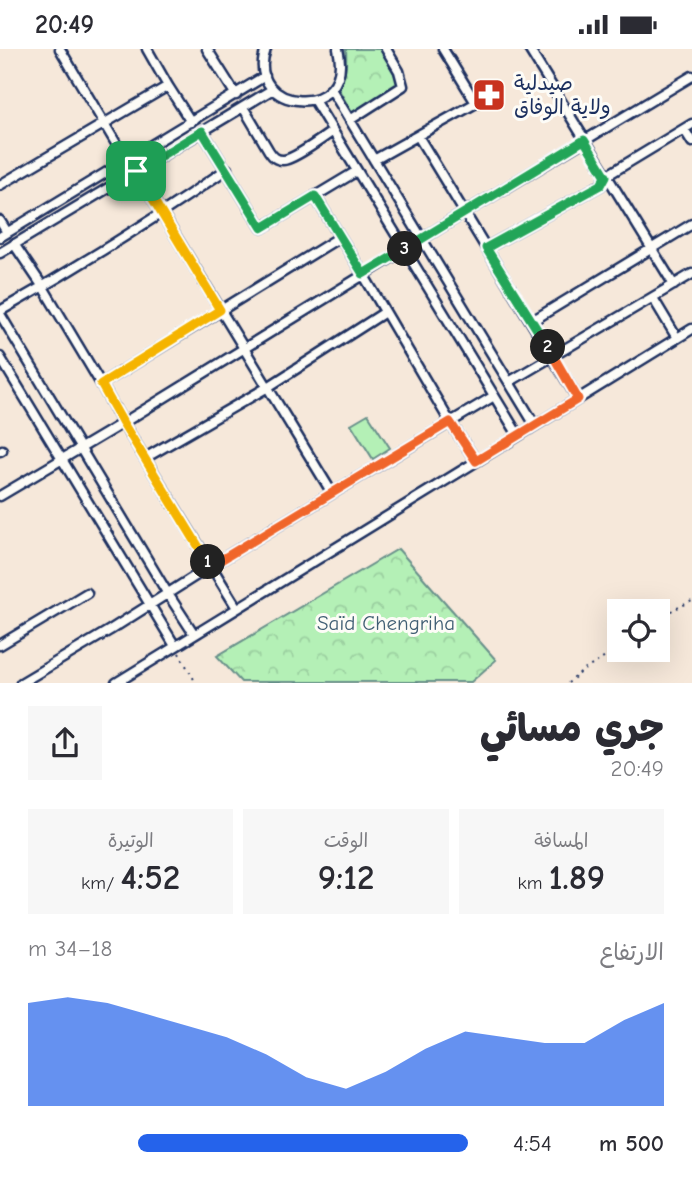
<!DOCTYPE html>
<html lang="ar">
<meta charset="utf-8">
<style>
:root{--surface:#fff;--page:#f7f7f7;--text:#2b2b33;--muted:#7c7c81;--accent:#2563eb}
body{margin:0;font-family:"Comic Neue","Playpen Sans Arabic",sans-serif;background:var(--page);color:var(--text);direction:rtl;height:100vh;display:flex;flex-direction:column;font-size:26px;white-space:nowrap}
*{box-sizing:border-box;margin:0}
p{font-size:23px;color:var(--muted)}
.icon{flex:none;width:38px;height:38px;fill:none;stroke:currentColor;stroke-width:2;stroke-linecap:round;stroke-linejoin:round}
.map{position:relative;height:634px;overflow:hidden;direction:ltr}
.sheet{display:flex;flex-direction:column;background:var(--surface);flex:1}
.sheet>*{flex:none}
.fabs{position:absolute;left:607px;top:550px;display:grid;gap:14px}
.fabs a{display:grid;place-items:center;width:63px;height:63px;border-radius:0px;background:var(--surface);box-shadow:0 7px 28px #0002;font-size:35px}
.pin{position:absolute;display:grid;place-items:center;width:60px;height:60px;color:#fff;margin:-30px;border-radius:14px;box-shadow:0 4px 10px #0006}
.km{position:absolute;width:35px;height:35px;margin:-18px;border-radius:50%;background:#222;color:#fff;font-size:19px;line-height:35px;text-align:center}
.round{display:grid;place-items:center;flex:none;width:74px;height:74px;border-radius:0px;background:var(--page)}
.head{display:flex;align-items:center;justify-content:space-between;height:119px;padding:0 28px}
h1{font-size:38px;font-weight:800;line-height:52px}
.stats{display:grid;grid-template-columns:repeat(3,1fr);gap:10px;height:119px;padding:7px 28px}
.stats div{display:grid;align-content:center;border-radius:0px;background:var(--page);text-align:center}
.stats b{font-size:35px;font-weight:800}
.stats small{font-size:19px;font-weight:400}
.stats p{font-size:19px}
.chart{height:196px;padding:14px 28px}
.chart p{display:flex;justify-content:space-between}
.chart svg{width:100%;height:126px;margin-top:7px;fill:var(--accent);opacity:.7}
ul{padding:0 28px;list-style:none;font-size:23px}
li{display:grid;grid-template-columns:112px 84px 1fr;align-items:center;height:52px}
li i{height:18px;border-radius:9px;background:var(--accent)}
.status{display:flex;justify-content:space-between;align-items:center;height:49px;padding:0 35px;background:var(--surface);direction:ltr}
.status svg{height:19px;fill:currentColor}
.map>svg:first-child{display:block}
</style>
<div class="status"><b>20:49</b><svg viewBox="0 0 49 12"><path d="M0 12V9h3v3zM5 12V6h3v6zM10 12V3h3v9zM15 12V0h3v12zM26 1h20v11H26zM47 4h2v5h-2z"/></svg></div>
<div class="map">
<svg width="692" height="634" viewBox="0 0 692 634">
<defs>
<pattern id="forest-crowns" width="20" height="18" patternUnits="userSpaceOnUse" patternTransform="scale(1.75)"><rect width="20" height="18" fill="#b4f0b6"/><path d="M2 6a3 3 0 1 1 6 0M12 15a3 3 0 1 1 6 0" fill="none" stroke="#9ace9f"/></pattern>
</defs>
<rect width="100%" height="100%" fill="#f6e8da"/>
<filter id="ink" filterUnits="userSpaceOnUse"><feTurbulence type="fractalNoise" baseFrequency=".0143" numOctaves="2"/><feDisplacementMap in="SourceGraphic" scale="14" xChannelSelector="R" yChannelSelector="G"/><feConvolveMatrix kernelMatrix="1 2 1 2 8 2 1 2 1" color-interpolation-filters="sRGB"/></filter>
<g filter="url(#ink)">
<path fill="url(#forest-crowns)" stroke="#68908a" stroke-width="2" d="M346 0H381L398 32V37L352 64 338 39C346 26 347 15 346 0Z
M398 500 496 611 471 633H241L217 607Z"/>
<path fill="#b4f0b6" stroke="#68908a" stroke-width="2" d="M368 365 390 399 373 410 351 375Z"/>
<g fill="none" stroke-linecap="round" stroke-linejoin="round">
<defs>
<path id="minor" d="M60 0 127 113
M207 0 236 46
M266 0C243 64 356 73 338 0
M529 0 674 236
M168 37 191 73
M331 40 535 376
M314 51 518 386
M243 58 269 102C273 108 276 111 283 111 293 111 323 89 333 82
M350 71 403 37 399 22 386 0
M684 80 692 93
M202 82 262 179 357 122
M418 87 578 350
M374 111 476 54 443 0
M136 122 332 444
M0 136 168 37 147 0
M315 147 363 225 450 373 476 412
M0 172 7 183
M0 188 265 27
M14 195 43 238 101 335 123 374 237 559
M486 199 601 136 606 127 692 75
M0 204 273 40
M653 249 677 289
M0 262C78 218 153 171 227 120
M0 265 168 545 194 585
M532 272 692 175
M0 308 175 597
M509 333 692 225
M101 335 340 188
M0 402 2 401
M145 409 268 338 385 263
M0 447 123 374 464 164 692 27
M0 596 87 544
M21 634 110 581 211 517 494 347
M116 634 692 280"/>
</defs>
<use href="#minor" stroke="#1b2f5e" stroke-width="13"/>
<path stroke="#1b2f5e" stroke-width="2" stroke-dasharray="2 5" stroke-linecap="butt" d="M658 568 692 552
M179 604 196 634
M568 634 584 621 620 599"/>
<use href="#minor" stroke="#fdfcf7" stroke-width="8"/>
</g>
</g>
<g fill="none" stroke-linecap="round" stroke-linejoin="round" filter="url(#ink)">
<defs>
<path id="split-1" d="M136 122 220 261 101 335 123 374 208 513"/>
<path id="split-2" d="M208 513 211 517 450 373 476 412 578 350 548 298"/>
<path id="split-3" d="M405 200 584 91 606 127 601 136 486 199 548 298"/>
<path id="split-4" d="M136 122 202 82 262 179 315 147 363 225 405 200"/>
</defs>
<use href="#split-1" stroke="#fff" stroke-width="14"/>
<use href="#split-2" stroke="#fff" stroke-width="14"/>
<use href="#split-3" stroke="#fff" stroke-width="14"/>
<use href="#split-4" stroke="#fff" stroke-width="14"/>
<use href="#split-1" stroke="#f5b400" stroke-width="9"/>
<use href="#split-2" stroke="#f0652b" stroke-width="9"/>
<use href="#split-3" stroke="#22a559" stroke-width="9"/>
<use href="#split-4" stroke="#22a559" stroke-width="9"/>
</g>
<defs>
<symbol id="pharmacy-square" viewBox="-11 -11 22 22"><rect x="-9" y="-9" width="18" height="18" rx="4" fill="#c8321e" stroke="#fdfcf7"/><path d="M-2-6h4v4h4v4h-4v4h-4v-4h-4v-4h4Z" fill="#fff"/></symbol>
</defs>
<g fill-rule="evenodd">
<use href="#pharmacy-square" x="470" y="27" width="38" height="38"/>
</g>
<g text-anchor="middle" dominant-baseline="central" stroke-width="6" stroke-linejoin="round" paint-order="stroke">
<g font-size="21" fill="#1b2f5e" stroke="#fdfcf7" text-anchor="start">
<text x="514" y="34">صيدلية<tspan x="514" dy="24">ولاية الوفاق</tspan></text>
</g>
<g font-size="21" fill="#415f74" stroke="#fdfcf7">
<text x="386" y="574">Saïd Chengriha</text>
</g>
</g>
</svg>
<div class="fabs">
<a><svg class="icon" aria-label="locate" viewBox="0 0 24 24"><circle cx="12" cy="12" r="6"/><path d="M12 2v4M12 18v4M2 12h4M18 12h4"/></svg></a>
</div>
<div class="pin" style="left:136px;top:122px;background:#1e9e55"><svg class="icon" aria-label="arrive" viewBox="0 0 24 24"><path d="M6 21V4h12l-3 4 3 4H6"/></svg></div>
<b class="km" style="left:208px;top:513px">1</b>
<b class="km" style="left:548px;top:298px">2</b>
<b class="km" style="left:405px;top:200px">3</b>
</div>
<section class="sheet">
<div class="head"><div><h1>جري مسائي</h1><p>20:49</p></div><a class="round"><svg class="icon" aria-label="share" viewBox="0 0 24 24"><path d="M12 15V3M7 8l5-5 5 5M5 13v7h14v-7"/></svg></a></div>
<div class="stats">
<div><p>المسافة</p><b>1.89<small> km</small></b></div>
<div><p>الوقت</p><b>9:12</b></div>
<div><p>الوتيرة</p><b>4:52<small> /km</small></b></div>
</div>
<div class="chart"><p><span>الارتفاع</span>18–34 m</p>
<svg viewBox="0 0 160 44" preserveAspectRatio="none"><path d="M0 44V8L10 6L20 8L30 12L40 16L50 20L60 26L70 34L80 38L90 32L100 24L110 18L120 20L130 22L140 22L150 14L160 8V44z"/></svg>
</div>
<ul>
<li><b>500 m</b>4:54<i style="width:75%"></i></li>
</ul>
</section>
